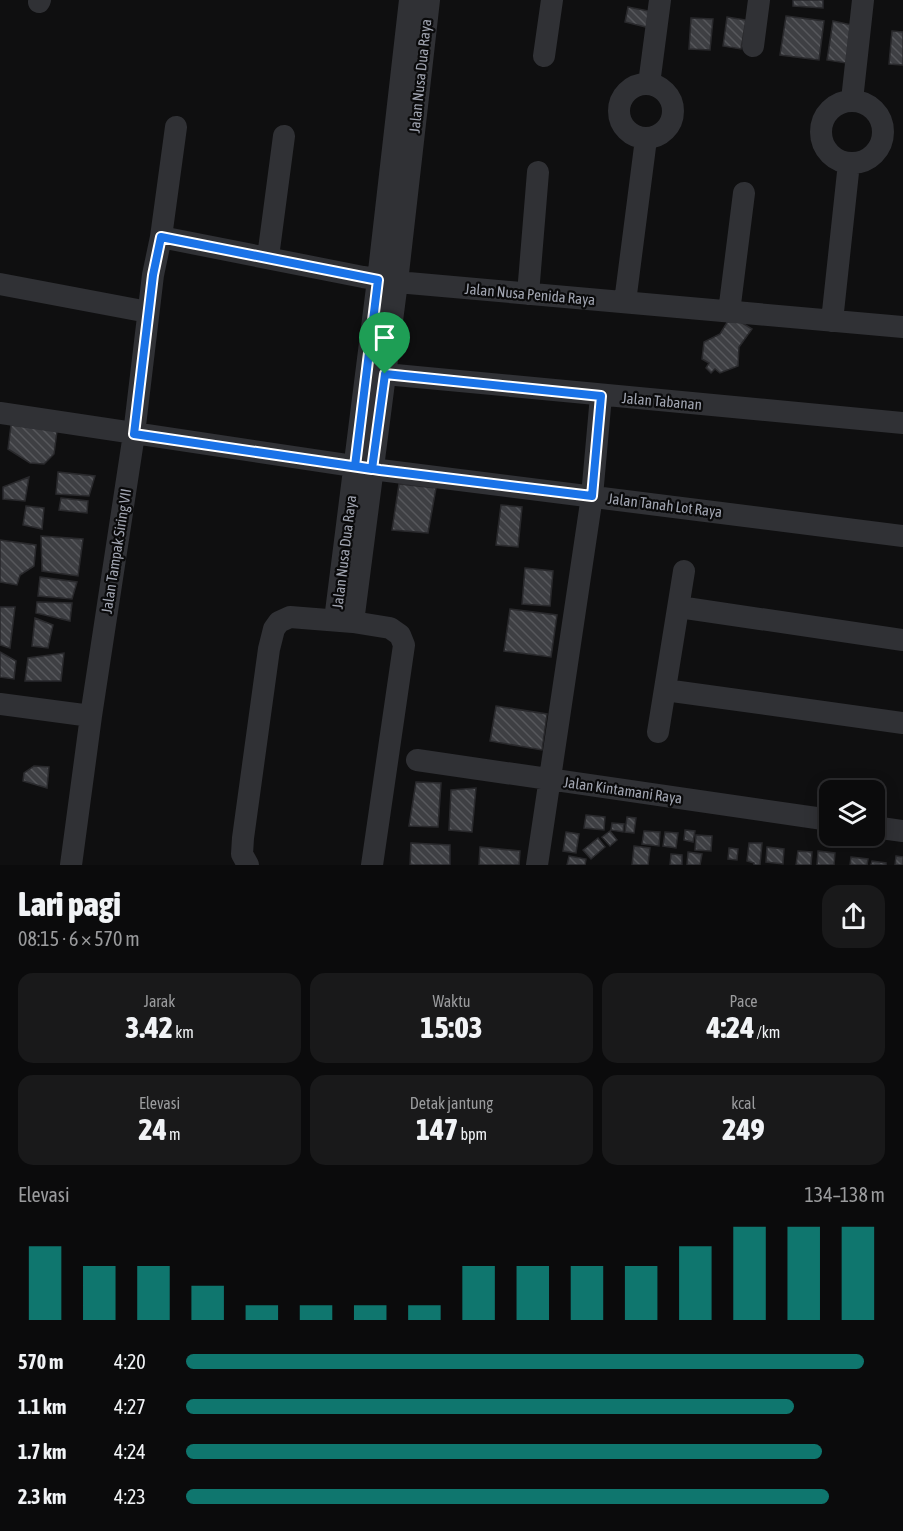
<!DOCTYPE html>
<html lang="id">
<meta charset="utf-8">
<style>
:root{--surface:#0b0b0c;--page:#19191a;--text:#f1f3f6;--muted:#9a9b9d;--line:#2b2b2d;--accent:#0f766e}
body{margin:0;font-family:"Asap Condensed",sans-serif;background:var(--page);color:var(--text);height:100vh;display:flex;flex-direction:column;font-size:22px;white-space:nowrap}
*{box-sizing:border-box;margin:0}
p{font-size:20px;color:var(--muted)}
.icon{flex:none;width:33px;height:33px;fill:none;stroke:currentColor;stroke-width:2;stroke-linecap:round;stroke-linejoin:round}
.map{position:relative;height:865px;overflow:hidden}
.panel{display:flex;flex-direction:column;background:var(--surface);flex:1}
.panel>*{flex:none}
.fabs{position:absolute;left:819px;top:780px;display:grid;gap:12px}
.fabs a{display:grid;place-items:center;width:66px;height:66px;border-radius:12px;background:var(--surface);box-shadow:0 3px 15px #0003,0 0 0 2px var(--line);font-size:30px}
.pin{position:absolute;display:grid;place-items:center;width:51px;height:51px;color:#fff;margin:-62px -26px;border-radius:50% 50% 50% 0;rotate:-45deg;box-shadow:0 0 6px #0007}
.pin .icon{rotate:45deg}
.round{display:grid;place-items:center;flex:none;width:63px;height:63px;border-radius:18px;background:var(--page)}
.head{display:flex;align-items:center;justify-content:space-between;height:102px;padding:0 18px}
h1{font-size:33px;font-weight:800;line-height:45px}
.stats{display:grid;grid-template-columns:repeat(3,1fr);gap:9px;height:102px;padding:6px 18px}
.stats div{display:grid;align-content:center;border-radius:15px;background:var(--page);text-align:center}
.stats b{font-size:30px;font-weight:800}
.stats small{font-size:16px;font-weight:400}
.stats p{font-size:16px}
.chart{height:168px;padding:12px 18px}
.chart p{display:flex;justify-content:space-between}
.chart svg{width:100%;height:108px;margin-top:6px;stroke:var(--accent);stroke-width:6}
ul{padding:0 18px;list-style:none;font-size:20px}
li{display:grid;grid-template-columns:96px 72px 1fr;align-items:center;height:45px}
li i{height:15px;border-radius:8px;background:var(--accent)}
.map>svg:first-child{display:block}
</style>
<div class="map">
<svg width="903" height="865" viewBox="0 0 903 865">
<defs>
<pattern id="building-back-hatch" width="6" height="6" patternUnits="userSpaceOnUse" patternTransform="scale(1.5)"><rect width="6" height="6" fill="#3e3f43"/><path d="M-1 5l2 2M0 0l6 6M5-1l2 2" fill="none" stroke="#57585c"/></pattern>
</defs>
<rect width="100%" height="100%" fill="#0f0f10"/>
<path fill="url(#building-back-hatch)" stroke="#29292c" stroke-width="1.5" d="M793 0H823V8L793 6Z
M628 7 654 12 650 28 625 22Z
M786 16 824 21 819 60 780 55Z
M727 17 746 20 741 49 723 46Z
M691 18 713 19 710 50 689 49Z
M833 21 852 25 846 63 827 60Z
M892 31 903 32V65L889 64Z
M731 316 752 329 739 347 738 366 720 373 715 369 711 373 706 368 709 363 702 359 704 342 720 334Z
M11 425 57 431 54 454 44 464 30 463 8 449Z
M58 472 95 476 89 496 56 494Z
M29 477 25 501 3 499V487Z
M399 484 436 488 428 533 392 530Z
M61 498 88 501 87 513 59 510Z
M501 505 522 507 518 547 496 545Z
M26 506 44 508 42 529 23 525Z
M41 536 83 539 78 576 42 571Z
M0 540 36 545 34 566 20 575 17 585 0 582Z
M525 568 553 571 550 606 522 604Z
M40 577 77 582 72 599 38 596Z
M37 602 72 603 70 621 36 613Z
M0 607H15L10 648 0 645Z
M510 609 557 615 551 657 504 651Z
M35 618 53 625 48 648 32 646Z
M0 652 16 661 14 679 0 677Z
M64 653 61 681H25L28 658Z
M496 706 547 714 542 750 490 741Z
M34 766 49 767 47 788 23 781 24 773Z
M416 782 441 783 438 827 409 826Z
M476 788 472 832 449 830 451 790Z
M586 815 605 817 604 830 584 828Z
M627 817 636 818 634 833 625 832Z
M612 823 624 824 623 832 611 830Z
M685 830 695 831 693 842 684 840Z
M610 831 617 840 610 846 602 837Z
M644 831 660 832 659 846 642 844Z
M566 832 579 834 576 853 563 851Z
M665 832 678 833 676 848 663 846Z
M696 835 712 836 711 851 695 850Z
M598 838 605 847 591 859 583 850Z
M411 843 450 845V865H410Z
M749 843H762L760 865H754V863L747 861Z
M634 846 650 848 648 865H632Z
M480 847 520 851 519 865H479Z
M767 847 784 849 783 864 766 862Z
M729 848 738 849 737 860 728 859Z
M798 851 812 852 811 865H796Z
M818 851 835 853 834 865H817Z
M688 852 702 854 700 865H687Z
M671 854 682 855V865H670Z
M569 856 586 859 585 865H567Z
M896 856 903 857V865H895Z
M851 857 868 859 867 865H850Z
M872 861 886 863V865H871Z"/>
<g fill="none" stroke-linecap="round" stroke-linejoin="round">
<path stroke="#303135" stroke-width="22" d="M39 2 40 0
M753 46 759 0
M544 56 552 0
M619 111a27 27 0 1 1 54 0a27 27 0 1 1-54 0Z
M649 84 660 0
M852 100 863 0
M821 132a31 31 0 1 1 62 0a31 31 0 1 1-62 0Z
M161 237 363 277 397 282 903 327
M268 257 284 136
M0 284 148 312
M528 294 538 172
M625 302 646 139
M729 312 744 193
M832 321 849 163
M385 374 903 423
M0 413 380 470 903 536
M679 607 903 640
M335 620 378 280 410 0
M353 622 397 282 429 0
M665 690 903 723
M0 704 91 716
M658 732 684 571
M417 760 830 820
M874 827 903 831
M71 865 91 716 134 434 153 275 161 237 176 127
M248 865 242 854 243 838 269 649 274 629 279 622 290 617 353 622 390 628 400 635 404 645 372 865
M537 865 592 496 601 396"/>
</g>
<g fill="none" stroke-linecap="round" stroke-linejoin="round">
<defs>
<path id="route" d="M385 374 372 469 134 434 153 275 161 237 378 280 355 466 380 470 592 496 601 396 385 374"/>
</defs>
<use href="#route" stroke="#fff" stroke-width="12"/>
<use href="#route" stroke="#1a73e8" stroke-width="8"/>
</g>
<g text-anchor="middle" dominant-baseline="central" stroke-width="4.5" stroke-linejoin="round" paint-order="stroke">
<g font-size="15" fill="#a1a5b1" stroke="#0a0a0b">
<text transform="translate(420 76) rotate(-84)">Jalan Nusa Dua Raya</text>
<text transform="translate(530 294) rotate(5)">Jalan Nusa Penida Raya</text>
<text transform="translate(662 401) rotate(5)">Jalan Tabanan</text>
<text transform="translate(665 505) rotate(7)">Jalan Tanah Lot Raya</text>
<text transform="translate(116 551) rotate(-81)">Jalan Tampak Siring VII</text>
<text transform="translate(344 552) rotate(-83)">Jalan Nusa Dua Raya</text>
<text transform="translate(623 790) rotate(8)">Jalan Kintamani Raya</text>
</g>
</g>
</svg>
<div class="fabs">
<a><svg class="icon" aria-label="layers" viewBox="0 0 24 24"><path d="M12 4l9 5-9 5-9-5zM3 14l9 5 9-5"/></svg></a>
</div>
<div class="pin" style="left:385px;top:374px;background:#1e9e55"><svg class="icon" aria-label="arrive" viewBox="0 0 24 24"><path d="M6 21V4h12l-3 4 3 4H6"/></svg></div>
</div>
<section class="panel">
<div class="head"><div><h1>Lari pagi</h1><p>08:15 · 6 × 570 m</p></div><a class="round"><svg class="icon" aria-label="share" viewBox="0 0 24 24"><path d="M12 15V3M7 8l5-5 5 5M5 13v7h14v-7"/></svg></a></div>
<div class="stats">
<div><p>Jarak</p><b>3.42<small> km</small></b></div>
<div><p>Waktu</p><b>15:03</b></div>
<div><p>Pace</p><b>4:24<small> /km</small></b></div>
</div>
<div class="stats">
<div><p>Elevasi</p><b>24<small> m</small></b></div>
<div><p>Detak jantung</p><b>147<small> bpm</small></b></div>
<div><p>kcal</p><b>249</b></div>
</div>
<div class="chart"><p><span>Elevasi</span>134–138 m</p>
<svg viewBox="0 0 160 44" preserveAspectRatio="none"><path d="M5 44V14M15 44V22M25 44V22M35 44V30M45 44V38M55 44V38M65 44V38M75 44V38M85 44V22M95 44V22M105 44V22M115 44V22M125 44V14M135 44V6M145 44V6M155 44V6"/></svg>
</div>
<ul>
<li><b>570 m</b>4:20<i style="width:97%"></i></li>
<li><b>1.1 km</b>4:27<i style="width:87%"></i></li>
<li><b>1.7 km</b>4:24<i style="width:91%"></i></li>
<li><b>2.3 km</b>4:23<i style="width:92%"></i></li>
</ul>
</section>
